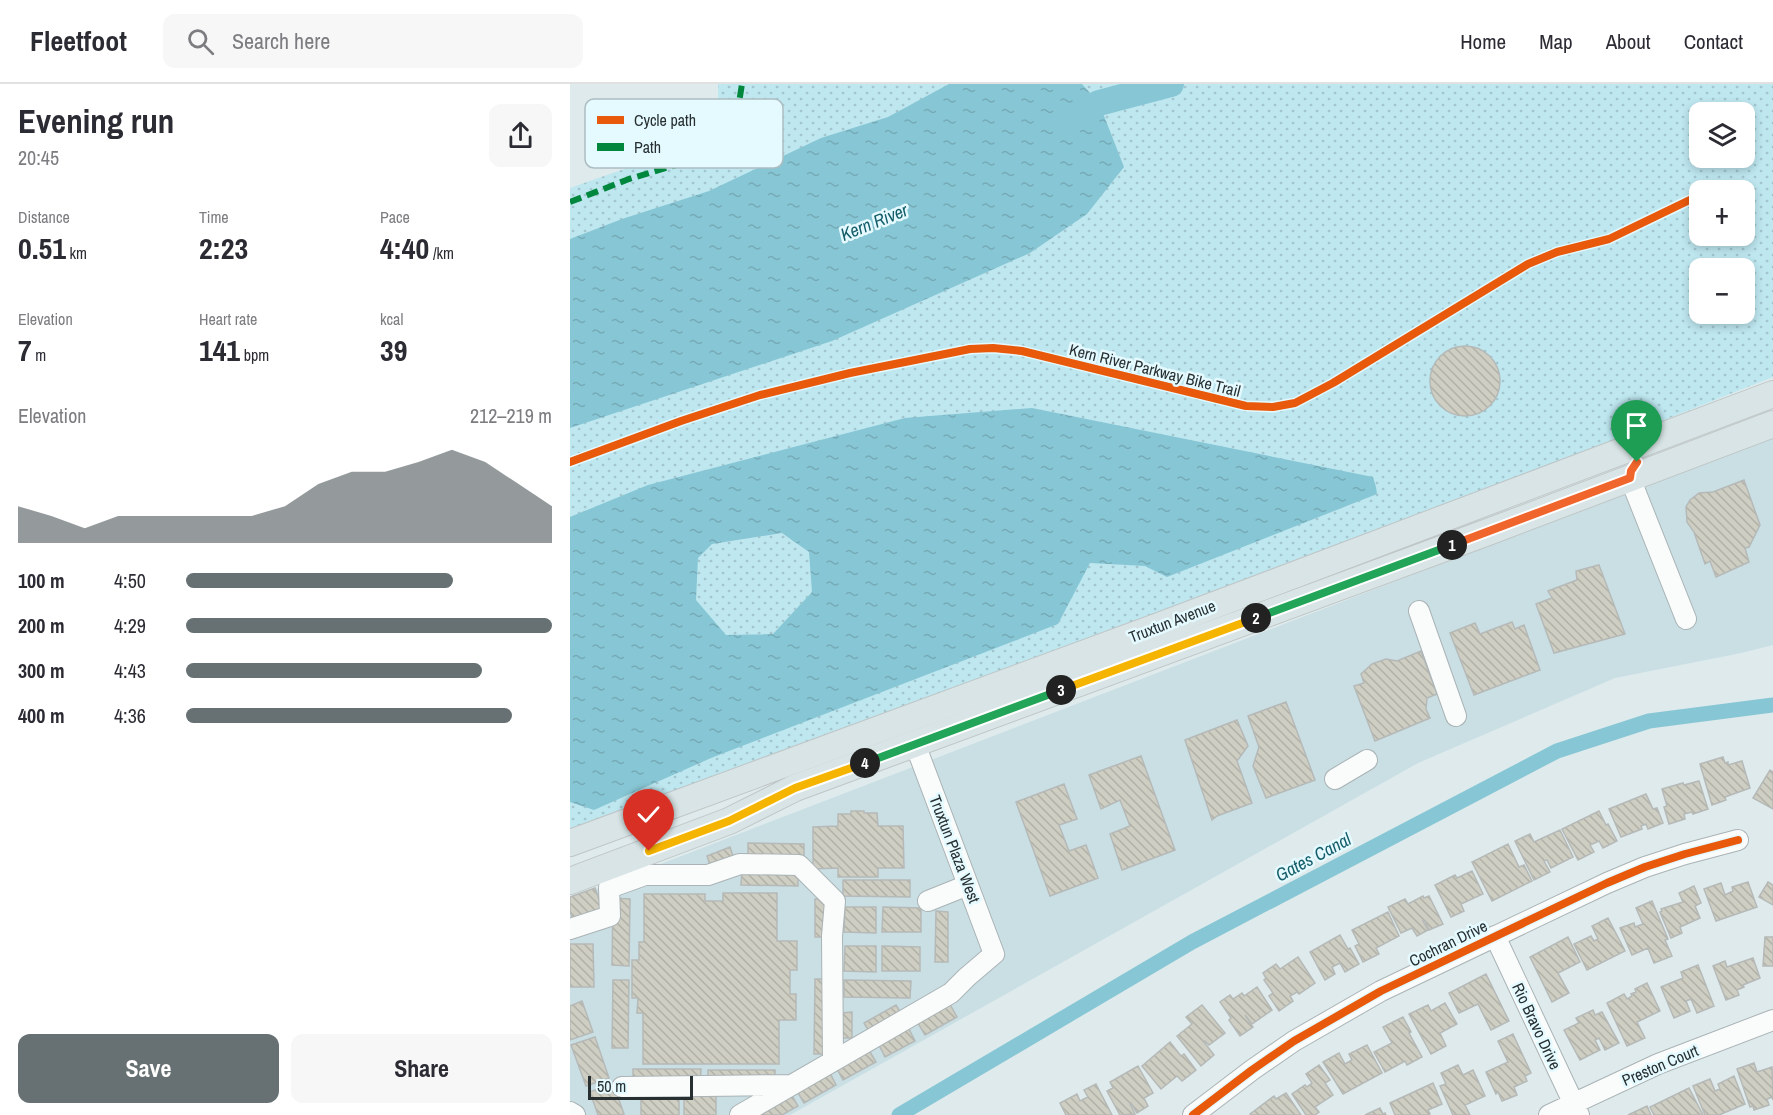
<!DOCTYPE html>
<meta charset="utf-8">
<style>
:root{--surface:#fff;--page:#f7f7f7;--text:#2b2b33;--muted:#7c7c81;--line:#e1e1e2;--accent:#677072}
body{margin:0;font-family:"Archivo Narrow",sans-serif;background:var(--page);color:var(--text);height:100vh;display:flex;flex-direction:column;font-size:22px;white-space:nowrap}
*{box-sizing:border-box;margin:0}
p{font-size:20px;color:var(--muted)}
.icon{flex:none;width:33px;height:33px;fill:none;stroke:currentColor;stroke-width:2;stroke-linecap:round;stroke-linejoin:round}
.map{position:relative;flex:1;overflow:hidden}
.drawer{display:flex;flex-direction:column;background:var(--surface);width:570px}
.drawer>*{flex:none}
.fabs{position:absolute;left:1119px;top:18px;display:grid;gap:12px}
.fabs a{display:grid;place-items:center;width:66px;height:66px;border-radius:12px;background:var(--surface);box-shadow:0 3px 9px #0003;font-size:30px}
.scale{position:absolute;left:18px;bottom:15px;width:105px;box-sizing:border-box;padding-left:6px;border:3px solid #272f31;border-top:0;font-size:16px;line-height:21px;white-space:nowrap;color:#272f31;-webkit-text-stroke:4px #e5faff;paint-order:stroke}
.pin{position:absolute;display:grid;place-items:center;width:51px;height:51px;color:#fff;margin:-62px -26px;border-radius:50% 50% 50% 0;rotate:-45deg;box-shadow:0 0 6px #0007}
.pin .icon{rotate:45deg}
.km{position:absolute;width:30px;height:30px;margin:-15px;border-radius:50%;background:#222;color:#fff;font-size:16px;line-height:30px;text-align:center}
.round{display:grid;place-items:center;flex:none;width:63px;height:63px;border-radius:12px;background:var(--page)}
.overview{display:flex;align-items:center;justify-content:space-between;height:102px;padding:0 18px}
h1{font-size:33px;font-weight:700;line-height:45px}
.stats{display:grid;grid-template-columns:repeat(3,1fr);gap:9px;height:102px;padding:6px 18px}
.stats div{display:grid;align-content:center}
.stats b{font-size:30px;font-weight:700}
.stats small{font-size:16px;font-weight:400}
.stats p{font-size:16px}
.chart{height:168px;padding:12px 18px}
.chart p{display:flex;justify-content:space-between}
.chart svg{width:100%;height:108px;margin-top:6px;fill:var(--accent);opacity:.7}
.action{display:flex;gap:12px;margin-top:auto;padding:12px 18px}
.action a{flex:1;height:69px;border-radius:12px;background:var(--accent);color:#fff;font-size:24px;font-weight:700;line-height:69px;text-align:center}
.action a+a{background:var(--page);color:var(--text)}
ul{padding:0 18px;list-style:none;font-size:20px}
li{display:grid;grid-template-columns:96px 72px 1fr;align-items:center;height:45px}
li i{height:15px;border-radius:8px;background:var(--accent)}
header{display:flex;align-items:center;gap:36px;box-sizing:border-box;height:84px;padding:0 30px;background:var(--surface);border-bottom:2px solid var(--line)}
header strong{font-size:28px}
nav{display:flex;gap:33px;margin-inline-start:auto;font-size:21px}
.search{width:420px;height:54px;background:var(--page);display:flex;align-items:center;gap:15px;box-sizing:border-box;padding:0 21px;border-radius:12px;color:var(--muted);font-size:22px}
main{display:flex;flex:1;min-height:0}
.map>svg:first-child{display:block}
</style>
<header>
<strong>Fleetfoot</strong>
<div class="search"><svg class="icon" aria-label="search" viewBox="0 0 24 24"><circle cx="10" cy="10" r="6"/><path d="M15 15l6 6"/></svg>Search here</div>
<nav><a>Home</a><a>Map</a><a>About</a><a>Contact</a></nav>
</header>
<main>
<section class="drawer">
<div class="overview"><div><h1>Evening run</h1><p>20:45</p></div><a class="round"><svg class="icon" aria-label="share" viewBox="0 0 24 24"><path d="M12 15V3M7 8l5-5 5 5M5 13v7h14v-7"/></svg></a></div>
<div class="stats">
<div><p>Distance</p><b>0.51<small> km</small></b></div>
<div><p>Time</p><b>2:23</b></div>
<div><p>Pace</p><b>4:40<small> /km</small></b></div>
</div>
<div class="stats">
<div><p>Elevation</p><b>7<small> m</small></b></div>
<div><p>Heart rate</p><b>141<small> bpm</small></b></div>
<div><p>kcal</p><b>39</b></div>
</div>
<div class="chart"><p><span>Elevation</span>212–219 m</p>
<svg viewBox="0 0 160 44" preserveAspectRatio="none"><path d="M0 44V29L10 33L20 38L30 33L40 33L50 33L60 33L70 33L80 29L90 20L100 15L110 15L120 11L130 6L140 11L150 20L160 29V44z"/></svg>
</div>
<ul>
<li><b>100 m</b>4:50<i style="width:73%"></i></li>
<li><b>200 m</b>4:29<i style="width:100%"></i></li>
<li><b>300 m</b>4:43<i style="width:81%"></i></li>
<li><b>400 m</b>4:36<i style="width:89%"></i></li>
</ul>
<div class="action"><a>Save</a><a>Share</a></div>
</section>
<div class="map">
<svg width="1203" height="1031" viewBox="0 0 1203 1031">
<defs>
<pattern id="grass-dots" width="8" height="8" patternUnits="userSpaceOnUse" patternTransform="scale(1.5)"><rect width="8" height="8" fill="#bee7f0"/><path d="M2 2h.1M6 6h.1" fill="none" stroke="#a3c6ce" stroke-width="1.8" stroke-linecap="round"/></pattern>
<pattern id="water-ripples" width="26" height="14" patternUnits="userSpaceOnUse" patternTransform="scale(1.5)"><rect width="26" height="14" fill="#87c6d4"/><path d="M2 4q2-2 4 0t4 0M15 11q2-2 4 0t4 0" fill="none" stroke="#75aab6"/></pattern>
<pattern id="building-back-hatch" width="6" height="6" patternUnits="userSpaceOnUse" patternTransform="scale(1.5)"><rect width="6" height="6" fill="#cfcec3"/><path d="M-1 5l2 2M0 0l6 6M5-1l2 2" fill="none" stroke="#b2b1a8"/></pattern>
</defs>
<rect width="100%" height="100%" fill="#deeaec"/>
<path fill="#c9dfe4" d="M1203 354V561L1171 569 1045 594 848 679 220 1031H0V815L912 464Z"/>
<path fill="url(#grass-dots)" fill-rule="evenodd" d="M148 0H1203V293L983 380 0 748V104L148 52ZM1130 28H1174V74H1130ZM1130 106H1174V152H1130ZM1130 184H1174V230H1130Z"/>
<path fill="url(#water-ripples)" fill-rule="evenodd" d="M379 0H512L529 19 554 83 517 130 460 169 262 257 0 344V155L52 135 139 107 251 54 318 33Z
M462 324 803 393 806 403 807 410 597 493 575 482 520 479 488 540 141 674 24 726 0 718V433L78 401 335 334ZM212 449 239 468 242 508 203 550 156 551 126 516 128 474 142 460Z"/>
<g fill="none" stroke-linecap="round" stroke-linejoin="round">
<path stroke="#87c6d4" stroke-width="15" d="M329 1031 622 858 987 667 1079 637 1203 621"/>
<path stroke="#87c6d4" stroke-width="26" d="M500 35 529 19 601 0"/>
</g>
<path fill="url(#building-back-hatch)" stroke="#b5b9b7" stroke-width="1.5" d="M860 297a35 35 0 1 1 70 0a35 35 0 1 1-70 0Z
M1174 396 1190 441 1179 463 1175 464 1179 478 1146 493 1140 477 1135 480 1124 448 1117 438 1116 423 1120 416 1129 409 1143 408Z
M1029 481 1055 550 984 569 966 520 982 514 978 507 1007 496 1006 487Z
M942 538 945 545 954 541 970 586 904 611 880 549 905 539 910 550Z
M851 567 867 610 857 614 856 625 860 634 805 657 784 602 794 599 791 590 802 580 816 575 827 577Z
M716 618 745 696 696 714 683 682 689 663 678 632Z
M667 636 678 662 667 677 682 719 647 732 642 736 615 656Z
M571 672 605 766 552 786 540 750 560 742 550 716 531 725 519 691Z
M1153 673 1155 679 1158 678V681L1172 677 1180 704 1155 713 1156 716 1142 721 1130 680Z
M1200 686 1203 688V725L1183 714Z
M1129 697 1138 725 1123 730 1122 728 1114 730 1115 735 1099 740 1094 723 1097 722 1092 705 1113 699 1114 701Z
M494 700 507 735 489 741 499 767 516 761 528 794 480 812 446 718Z
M1076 710 1083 725 1087 724 1093 739 1078 745 1076 740 1071 742 1072 745 1051 753 1039 725Z
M281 727H294V729H307L308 742H333L334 784H308V793H268V784L243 785V743L268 742V730H281Z
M1029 727 1036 741 1038 740 1047 757 1033 764 1029 757 1020 761 1024 768 1008 776 992 745Z
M990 746 1003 773 981 784 977 776 974 777 980 788 964 796 945 757 960 750 964 758Z
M178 759 234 760V776H178Z
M938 760 949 783 954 781 962 797 922 817 902 778Z
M160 763 164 775 141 784 137 772Z
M172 785H228V802L171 801Z
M902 787 913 810 891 820 894 827 881 833 865 801 885 791 887 794Z
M273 796H340V813L273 812Z
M1178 798 1187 823 1146 837 1134 805 1151 799 1155 811 1163 807 1162 803Z
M1198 798 1203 801V821L1189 813Z
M1124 802 1131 819 1125 822 1130 834 1110 843 1112 849 1101 854 1090 828 1092 827 1091 825 1113 818 1109 809Z
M25 804 33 827 4 839 0 827V813Z
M153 809H207V857H227V886H220V910H226V936H209V980H73V929H67L68 914H62V876H69V858H74V810H135V817H153Z
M853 812 854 814 859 812 873 840 859 846 855 837H853L858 846 847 852 842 844 831 849 818 823 835 815 838 820Z
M43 814 60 815 59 882 42 881Z
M245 815H257V853H245Z
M1082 817 1098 855 1095 856 1102 872 1084 879 1078 864 1062 871 1050 844 1064 839 1065 843 1073 840 1066 824Z
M275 823H306V849L274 848Z
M313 823 351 824V848H312Z
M366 827 378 828V878H365Z
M818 828 829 852 806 864 809 870 793 878 785 862 789 860 782 846Z
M1038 834 1055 867 1017 886 1004 860 1021 852 1024 857 1028 855 1022 842Z
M770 851 778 865 780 864 789 880 775 888 770 879 762 883 765 890 755 896 740 868Z
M998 853 1010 878 988 889 999 909 982 918 960 873Z
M1195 853H1203V882H1193Z
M0 860H23L24 903H0Z
M275 862H306V888L274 887Z
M312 862 350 863V887H312Z
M728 873 745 899 729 910 727 908 720 912 723 917 709 927 699 912 703 909 694 896 696 894 693 889 706 880 710 885Z
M1183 874 1190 894 1173 901 1174 903 1167 906 1169 911 1156 916 1143 882 1155 877 1157 883Z
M1128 881 1144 922 1127 929 1121 915 1116 917 1120 927 1104 934 1091 903 1113 894 1111 888Z
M916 890 939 937 921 946 908 920 889 929 879 909Z
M245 895H257L256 970H244Z
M43 896H59L58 964H42Z
M274 896 341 897 340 914 274 913Z
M1077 899 1090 927 1067 938 1075 954 1057 962 1037 919 1054 910 1057 915 1062 912 1061 910 1066 908 1065 905Z
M687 903 702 926 682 940 675 931 683 943 670 952 659 936 661 934 650 918 660 911 663 915 672 909 674 912Z
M377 915 387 933 355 951 345 934Z
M12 917 23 948 0 956V922Z
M875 919 887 940 870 949 876 962 861 970 839 930 858 921 861 927Z
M326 921 332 931 300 949 294 939Z
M632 921 655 949 639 961 635 957 634 958 644 971 631 982 607 952 622 940 616 933Z
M1023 926 1025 931 1032 928 1049 959 1035 966 1029 954 1025 956 1030 966 1010 976 994 946 1009 939 1006 934Z
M282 928V954H271V929Z
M833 933 841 948 839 949 852 973 837 981 835 977 815 988 804 968 822 959 813 943Z
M336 939 345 957 315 973 306 955Z
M943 950 961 989 955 992 957 997 944 1003 947 1011 932 1017 928 1008 926 1010 916 988 938 978 928 957Z
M25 953 39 994 16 1002 1 961Z
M600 958 611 972 614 970 626 986 612 997 607 992 591 1005 572 982Z
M296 961 306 978 273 996 264 979Z
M797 961 812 989 773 1010 753 978 769 969 775 980 782 976 779 970Z
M1184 979 1187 988 1202 983 1203 1016 1202 1013 1197 1015 1199 1021 1184 1026 1183 1022 1180 1023 1167 985Z
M749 981 760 996 755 999 763 1011 745 1023 749 1028 745 1031H736L722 1010 735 1001 737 1003 742 999 736 990Z
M888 981 893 991 903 986 915 1012 895 1021 900 1031H883L870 1002 876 1000 871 989Z
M568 982 583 1009 574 1014 578 1022 567 1029 561 1019 560 1020 565 1030 550 1031 537 1007 543 1004 540 998Z
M257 983 266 1001 234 1019 224 1002Z
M63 985H131L130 1001H63Z
M138 986H205V1002H138Z
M1164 992 1175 1020 1149 1031H1135L1123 1002 1140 995 1145 1007 1150 1005 1148 1000Z
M43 999 54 1030 50 1031H28L20 1008Z
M863 999 872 1020 858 1026 860 1030 858 1031H825L820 1019Z
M526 1000 542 1031H496L490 1019 507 1010 510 1017 518 1013 514 1006Z
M1119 1004 1133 1031H1084L1080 1023Z
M218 1005 228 1022 212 1031H190L185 1023Z
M716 1009 731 1031H681L680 1030 704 1012 706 1015Z
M71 1011 109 1012V1031H71Z
M114 1011H146V1031H114Z
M1077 1022 1081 1031H1058Z
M810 1024 813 1030 815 1029 816 1031H795Z"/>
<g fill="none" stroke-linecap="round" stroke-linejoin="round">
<defs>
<path id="minor" d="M1060 394 1116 535
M849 527 886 632
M765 695 797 676
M358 817 398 801
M0 845 40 832 39 804 75 791H138L170 780 229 781 265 817 262 852 263 977
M925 852 1009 1031
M52 1003 220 1001
M0 1028 5 1031
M170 1031 381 909 397 893 424 870 345 660
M623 1031 682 986 724 957 811 907 1037 799 1075 783 1115 770 1168 756
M979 1031 1088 980 1203 936"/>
<path id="major" d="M0 759 589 542 1203 310
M0 797 159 737 225 704 918 448 1203 340"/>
</defs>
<use href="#minor" stroke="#aab3b5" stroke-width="22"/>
<use href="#major" stroke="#c0c6c7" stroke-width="28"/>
<use href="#minor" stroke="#fafcfc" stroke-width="20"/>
<use href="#major" stroke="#d8e4e5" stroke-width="26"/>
<path stroke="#00873e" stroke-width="6" stroke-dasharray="12 6" stroke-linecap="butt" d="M0 118 59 95 133 73 155 61 165 44 172 0"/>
<defs>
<path id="cycleway" d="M0 378 111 337 190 311 280 289 400 265 423 264 452 267 676 322 703 323 725 319 763 299 958 180 987 168 1039 155 1130 111
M623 1031 682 986 724 957 811 907 1037 799 1075 783 1115 770 1168 756"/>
</defs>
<use href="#cycleway" stroke="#e5faff" stroke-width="11"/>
<use href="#cycleway" stroke="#e8590c" stroke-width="8"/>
</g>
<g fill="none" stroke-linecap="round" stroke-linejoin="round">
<defs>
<path id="split-1" d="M882 461 1060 394 1061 387 1067 378"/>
<path id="split-2" d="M686 534 882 461"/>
<path id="split-3" d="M491 606 686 534"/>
<path id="split-4" d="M295 679 491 606"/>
<path id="split-5" d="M79 767 159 737 225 704 295 679"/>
</defs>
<use href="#split-1" stroke="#fff" stroke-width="12"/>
<use href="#split-2" stroke="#fff" stroke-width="12"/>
<use href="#split-3" stroke="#fff" stroke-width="12"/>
<use href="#split-4" stroke="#fff" stroke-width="12"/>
<use href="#split-5" stroke="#fff" stroke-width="12"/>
<use href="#split-1" stroke="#f0652b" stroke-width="8"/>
<use href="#split-2" stroke="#22a559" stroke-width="8"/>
<use href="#split-3" stroke="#f5b400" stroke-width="8"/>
<use href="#split-4" stroke="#22a559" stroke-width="8"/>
<use href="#split-5" stroke="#f5b400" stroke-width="8"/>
</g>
<g text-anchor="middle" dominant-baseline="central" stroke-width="5" stroke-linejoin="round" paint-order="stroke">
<g font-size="16" fill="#272f31" stroke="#e5faff">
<text transform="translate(585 286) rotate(14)">Kern River Parkway Bike Trail</text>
<text transform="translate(602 537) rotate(-21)">Truxtun Avenue</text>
<text transform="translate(385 765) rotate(69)">Truxtun Plaza West</text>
<text transform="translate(878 859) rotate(-26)">Cochran Drive</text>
<text transform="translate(967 942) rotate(65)">Rio Bravo Drive</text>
<text transform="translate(1090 981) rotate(-23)">Preston Court</text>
</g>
<g font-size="18" font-style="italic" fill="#155d6a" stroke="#e5faff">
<text transform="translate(304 138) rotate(-22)">Kern River</text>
<text transform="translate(743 773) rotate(-28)">Gates Canal</text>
</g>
</g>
<rect x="15" y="15" width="198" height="69" rx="9" fill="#e5faff" stroke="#acbdc1" stroke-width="1.5"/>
<rect x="27" y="32" width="27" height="8" fill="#e8590c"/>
<rect x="27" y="59" width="27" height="8" fill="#00873e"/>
<g font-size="16" fill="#272f31">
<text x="64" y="42">Cycle path</text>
<text x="64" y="69">Path</text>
</g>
</svg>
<div class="fabs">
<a><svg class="icon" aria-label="layers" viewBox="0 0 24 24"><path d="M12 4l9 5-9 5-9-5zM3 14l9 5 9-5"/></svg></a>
<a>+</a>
<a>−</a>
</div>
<div class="scale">50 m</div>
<div class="pin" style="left:1067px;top:378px;background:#1e9e55"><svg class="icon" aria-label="arrive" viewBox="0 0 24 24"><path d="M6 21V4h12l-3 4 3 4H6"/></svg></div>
<div class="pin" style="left:79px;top:767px;background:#d93025"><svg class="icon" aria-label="check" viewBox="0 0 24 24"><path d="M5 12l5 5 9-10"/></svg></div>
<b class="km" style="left:882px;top:461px">1</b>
<b class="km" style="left:686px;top:534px">2</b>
<b class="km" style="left:491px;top:606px">3</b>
<b class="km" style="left:295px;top:679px">4</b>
</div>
</main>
